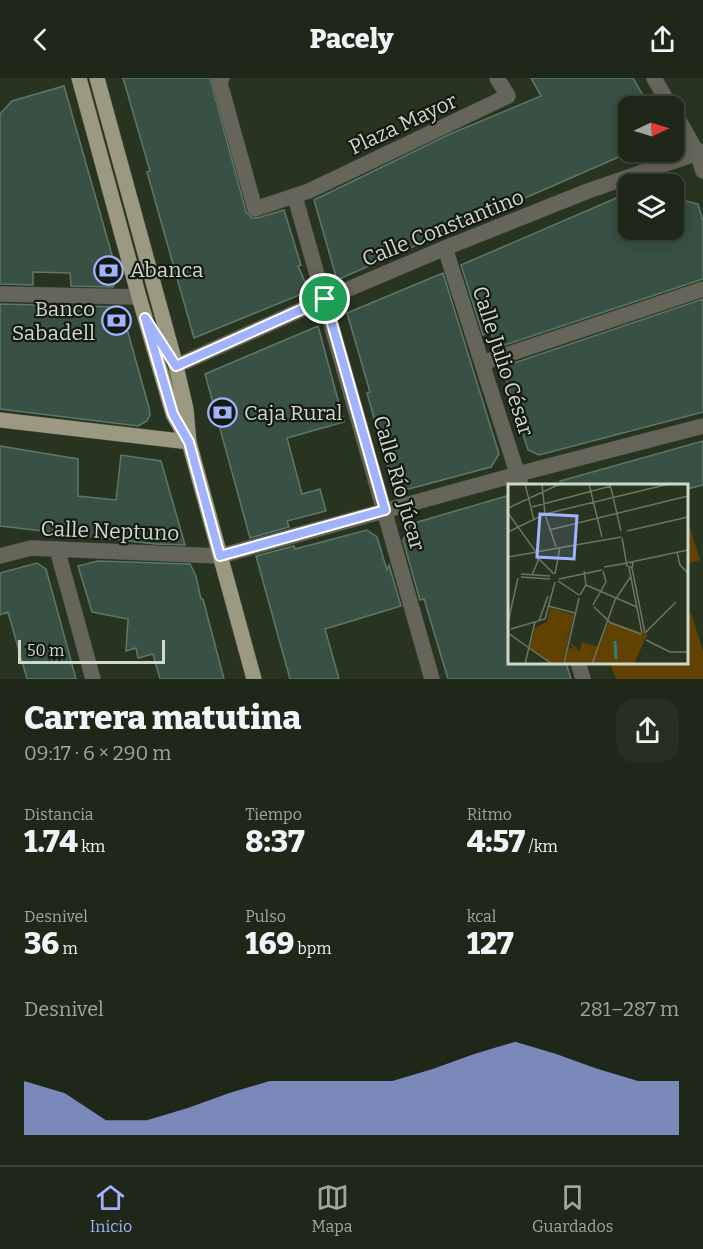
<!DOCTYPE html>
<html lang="es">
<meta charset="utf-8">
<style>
:root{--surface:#1e2718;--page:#262f21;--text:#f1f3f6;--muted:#a1a5a2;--line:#3c4437;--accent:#a1b3fd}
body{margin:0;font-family:Bitter,serif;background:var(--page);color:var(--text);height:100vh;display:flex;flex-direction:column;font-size:22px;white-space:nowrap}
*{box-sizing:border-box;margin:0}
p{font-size:20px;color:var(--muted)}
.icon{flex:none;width:33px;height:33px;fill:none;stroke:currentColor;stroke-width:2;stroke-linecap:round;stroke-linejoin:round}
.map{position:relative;height:601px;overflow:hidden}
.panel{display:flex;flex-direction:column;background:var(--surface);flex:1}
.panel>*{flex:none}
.needle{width:39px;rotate:86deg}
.buttons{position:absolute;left:618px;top:18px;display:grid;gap:12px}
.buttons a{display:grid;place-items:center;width:66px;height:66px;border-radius:12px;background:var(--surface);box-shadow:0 3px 15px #0003,0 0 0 2px var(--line);font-size:30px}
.scale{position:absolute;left:18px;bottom:15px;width:147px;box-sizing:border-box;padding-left:6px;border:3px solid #d0d8cb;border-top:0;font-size:16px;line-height:21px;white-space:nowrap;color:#d0d8cb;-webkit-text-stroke:4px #151a11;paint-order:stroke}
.pin{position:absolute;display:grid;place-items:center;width:51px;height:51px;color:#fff;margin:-26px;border:3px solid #fff;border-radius:50%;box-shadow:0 2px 6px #0007}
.round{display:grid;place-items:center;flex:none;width:63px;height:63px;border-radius:18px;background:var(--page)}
.head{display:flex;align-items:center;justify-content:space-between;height:102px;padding:0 24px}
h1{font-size:33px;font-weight:800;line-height:45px}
.stats{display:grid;grid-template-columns:repeat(3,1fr);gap:9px;height:102px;padding:6px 24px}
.stats div{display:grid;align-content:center}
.stats b{font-size:30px;font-weight:800}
.stats small{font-size:16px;font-weight:400}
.stats p{font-size:16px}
.chart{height:168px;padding:12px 24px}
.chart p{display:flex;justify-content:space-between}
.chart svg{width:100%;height:108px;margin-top:6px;fill:var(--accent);opacity:.7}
header{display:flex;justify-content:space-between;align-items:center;height:78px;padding:0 24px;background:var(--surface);font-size:27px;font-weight:800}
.tab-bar{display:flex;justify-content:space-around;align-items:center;height:84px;border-top:2px solid var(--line);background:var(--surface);font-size:16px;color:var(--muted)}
.tab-bar a{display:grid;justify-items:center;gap:3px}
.tab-bar .current{color:var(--accent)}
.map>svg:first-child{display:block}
</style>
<header><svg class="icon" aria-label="back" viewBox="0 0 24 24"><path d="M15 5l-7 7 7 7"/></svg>Pacely<svg class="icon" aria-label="share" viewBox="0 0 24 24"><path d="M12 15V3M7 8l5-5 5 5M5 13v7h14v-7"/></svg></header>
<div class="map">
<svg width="703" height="601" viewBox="0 0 703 601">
<rect width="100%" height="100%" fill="#283420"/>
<path fill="#624203" d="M686 437 700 482 687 486H686Z
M691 535 703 573V601H616L610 585 686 584 687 536Z"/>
<path fill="#385144" stroke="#5d7869" stroke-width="1.5" d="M123 0H210L246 134 252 140H257L284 132 301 187 298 188 309 213 194 260 147 94 150 93Z
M531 0H633L649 28H628V75L337 202 314 122 450 56 541 18Z
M64 8 118 198 113 209 71 208 70 195 33 194V207L0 206V36L12 23Z
M628 115V152H674V120L698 126 703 143V201L496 270 491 254 483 257 461 187Z
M443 195 499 376 491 389 401 413 400 409 392 404 367 315 370 314 347 235Z
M703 221V334L539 377 528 372 502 289Z
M0 226 121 229 149 330 150 337 147 343 138 348 0 331Z
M318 248 344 344 287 360 302 416 320 411 326 433 287 443 289 449 250 460 205 296Z
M703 363V407L687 411V408H561L560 403Z
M0 368 78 381V418L116 422 121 377 161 383 185 467 155 466 0 448Z
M510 417V585H566L571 601H448L424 521 420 522 403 462 411 446Z
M367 452 377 459 387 492 389 487 401 528 325 551 339 601H290L256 478 294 468 295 471Z
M98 483 190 486 196 498 201 521H203L224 601H160L153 576 138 580 136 570 126 573 128 541 92 534 78 488Z
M37 485 46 491 76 601H27L8 534 0 537V495Z"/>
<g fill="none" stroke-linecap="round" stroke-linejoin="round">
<defs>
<path id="minor" d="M222 0 219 2 255 131 309 113 508 18 497 0
M654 0 670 28
M674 34 697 74 703 93
M295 119 432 601
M445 170 521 407
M0 216 139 219
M482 285 703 211
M176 288 325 221 445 170 588 113 703 73
M57 471 93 601
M0 478 31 470 220 478 518 396 703 348
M578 584 583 601"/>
<path id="major" d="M79 0 139 219 173 336 186 359
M97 0 176 288 186 331 189 364 254 601
M0 342 189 364"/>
</defs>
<use href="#minor" stroke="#46523f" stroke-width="16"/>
<use href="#major" stroke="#46523f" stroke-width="16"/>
<use href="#minor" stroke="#66655a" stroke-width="15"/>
<use href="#major" stroke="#9b9982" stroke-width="15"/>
</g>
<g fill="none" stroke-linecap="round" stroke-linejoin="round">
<defs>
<path id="route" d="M325 221 385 432 220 478 189 364 173 336 145 240 176 288Z"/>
</defs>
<use href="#route" stroke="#fff" stroke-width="12"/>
<use href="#route" stroke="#a1b3fd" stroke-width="8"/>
</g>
<defs>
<symbol id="bank-ring" viewBox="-11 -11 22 22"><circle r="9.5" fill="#151a11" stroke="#a1b3fd" stroke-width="1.5"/><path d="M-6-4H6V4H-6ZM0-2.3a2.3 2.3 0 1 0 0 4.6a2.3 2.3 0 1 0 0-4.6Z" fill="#a1b3fd"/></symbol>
</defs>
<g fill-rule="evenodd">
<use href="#bank-ring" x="92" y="176" width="33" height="33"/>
<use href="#bank-ring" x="100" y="226" width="33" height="33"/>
<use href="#bank-ring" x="206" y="318" width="33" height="33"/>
</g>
<g text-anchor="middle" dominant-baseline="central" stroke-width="4.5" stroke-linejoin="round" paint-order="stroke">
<g font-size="21" fill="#d0d8cb" stroke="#151a11">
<text transform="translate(403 46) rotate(-25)">Plaza Mayor</text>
<text transform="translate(443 150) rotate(-22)">Calle Constantino</text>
<text transform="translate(503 283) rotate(72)">Calle Julio César</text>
<text transform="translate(399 405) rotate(74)">Calle Río Júcar</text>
<text transform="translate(110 453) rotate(2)">Calle Neptuno</text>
</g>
<g font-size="21" fill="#d0d8cb" stroke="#151a11" text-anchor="start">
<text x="130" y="192">Abanca</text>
<text x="95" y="231" text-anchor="end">Banco<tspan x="95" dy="24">Sabadell</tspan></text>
<text x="244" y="335">Caja Rural</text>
</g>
</g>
<g transform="translate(508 406)">
<rect width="180" height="180" fill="#283420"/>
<path d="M42 124 66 131 61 151 56 148 61 152 55 180H45L22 164 27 144 39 138ZM101 137 139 151 126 180H57L61 164 65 165 62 158 72 167 74 158 91 163Z" fill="#624203"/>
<path fill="none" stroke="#258680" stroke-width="3" d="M107 157 108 175"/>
<path fill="none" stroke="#6b7664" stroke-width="1.5" d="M17 0 26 36M34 0 37 30 48 63M81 0 94 53M102 0 113 47M24 23 103 2M0 24 52 0M0 29 28 68 30 77 24 91M41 46 180 12M119 47 180 33M0 48 37 30 161 0M114 54 119 82 124 84 125 79 120 78M28 68 113 53M169 68 172 81 180 89M0 73 29 68M30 74 46 90M123 78 180 66M96 83 120 79M121 84 134 149M124 84 137 149M13 90 42 92M47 90 52 63M13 93 42 95M51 95 94 86M50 97 71 111M78 101 129 123M72 111 78 101 76 87M85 121 98 98 95 87M40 122 67 129M86 123 103 139 133 150M31 137 40 112M0 138 10 94M3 145 37 135 47 98M0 149 44 180M137 149 168 118M138 156 162 168H180M17 180 27 138M56 180 71 114M84 180 107 116 123 92"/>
<path fill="#a1b3fd" fill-opacity="0.15" stroke="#a1b3fd" stroke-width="3" d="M32 30 69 32 66 75 29 73Z"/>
<rect width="180" height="180" fill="none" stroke="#d0d8cb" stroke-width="3"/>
</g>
</svg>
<div class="buttons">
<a><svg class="needle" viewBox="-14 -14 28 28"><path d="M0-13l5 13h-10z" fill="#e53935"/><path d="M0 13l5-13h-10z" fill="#a1a5a2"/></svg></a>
<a><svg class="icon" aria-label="layers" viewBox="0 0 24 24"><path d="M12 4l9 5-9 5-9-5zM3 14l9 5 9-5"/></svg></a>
</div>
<div class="scale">50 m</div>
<div class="pin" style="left:325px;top:221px;background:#1e9e55"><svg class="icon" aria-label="arrive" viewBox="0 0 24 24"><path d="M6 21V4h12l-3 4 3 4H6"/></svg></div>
</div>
<section class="panel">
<div class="head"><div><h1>Carrera matutina</h1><p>09:17 · 6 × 290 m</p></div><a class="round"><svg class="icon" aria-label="share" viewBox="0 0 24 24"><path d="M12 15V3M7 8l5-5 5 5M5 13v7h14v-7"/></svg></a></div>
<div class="stats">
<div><p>Distancia</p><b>1.74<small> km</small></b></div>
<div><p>Tiempo</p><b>8:37</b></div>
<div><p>Ritmo</p><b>4:57<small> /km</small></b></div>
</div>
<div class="stats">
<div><p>Desnivel</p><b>36<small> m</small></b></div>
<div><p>Pulso</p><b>169<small> bpm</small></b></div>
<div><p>kcal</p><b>127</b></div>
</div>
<div class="chart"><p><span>Desnivel</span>281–287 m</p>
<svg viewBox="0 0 160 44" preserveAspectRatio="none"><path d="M0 44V22L10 27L20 38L30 38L40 33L50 27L60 22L70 22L80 22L90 22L100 17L110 11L120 6L130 11L140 17L150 22L160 22V44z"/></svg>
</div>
</section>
<nav class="tab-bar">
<a class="current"><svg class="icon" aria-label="home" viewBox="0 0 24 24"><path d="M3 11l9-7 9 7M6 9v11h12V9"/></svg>Inicio</a>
<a><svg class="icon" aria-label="map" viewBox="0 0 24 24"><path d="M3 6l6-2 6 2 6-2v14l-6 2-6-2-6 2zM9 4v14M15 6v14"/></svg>Mapa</a>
<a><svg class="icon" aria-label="saved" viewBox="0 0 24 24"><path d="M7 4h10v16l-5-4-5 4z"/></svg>Guardados</a>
</nav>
